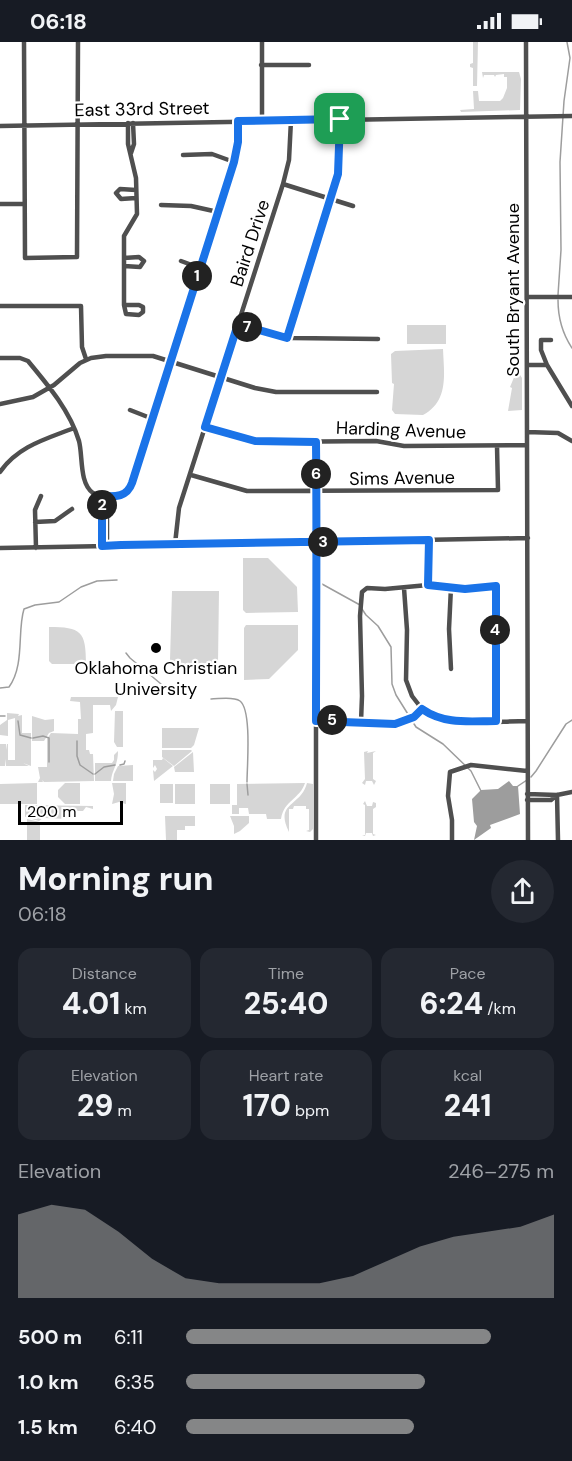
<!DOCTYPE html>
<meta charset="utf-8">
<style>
:root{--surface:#171b24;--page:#242831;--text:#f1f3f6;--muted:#9ea1a6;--accent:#858687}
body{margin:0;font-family:"DM Sans",sans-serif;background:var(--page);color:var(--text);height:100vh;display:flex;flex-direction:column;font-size:22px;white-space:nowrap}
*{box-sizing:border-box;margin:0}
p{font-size:20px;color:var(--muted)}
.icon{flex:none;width:33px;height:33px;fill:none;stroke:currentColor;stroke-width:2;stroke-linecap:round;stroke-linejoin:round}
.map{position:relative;height:798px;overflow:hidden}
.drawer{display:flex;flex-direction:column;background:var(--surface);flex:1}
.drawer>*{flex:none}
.scale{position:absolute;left:18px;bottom:15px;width:105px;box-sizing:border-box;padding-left:6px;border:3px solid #000;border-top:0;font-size:16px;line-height:21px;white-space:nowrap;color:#000;-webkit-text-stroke:4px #fff;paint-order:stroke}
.pin{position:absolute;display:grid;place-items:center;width:51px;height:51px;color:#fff;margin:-26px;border-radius:12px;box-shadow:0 3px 9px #0006}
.km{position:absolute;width:30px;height:30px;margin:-15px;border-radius:50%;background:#222;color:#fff;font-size:16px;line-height:30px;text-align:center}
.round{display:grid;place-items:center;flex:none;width:63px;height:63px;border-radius:32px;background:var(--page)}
.head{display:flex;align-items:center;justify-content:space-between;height:102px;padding:0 18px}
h1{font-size:33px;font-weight:800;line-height:45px}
.metrics{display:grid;grid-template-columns:repeat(3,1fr);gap:9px;height:102px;padding:6px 18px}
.metrics div{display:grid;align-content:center;border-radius:15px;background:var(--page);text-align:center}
.metrics b{font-size:30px;font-weight:800}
.metrics small{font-size:16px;font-weight:400}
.metrics p{font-size:16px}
.chart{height:168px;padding:12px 18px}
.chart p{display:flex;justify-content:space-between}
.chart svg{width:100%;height:108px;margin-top:6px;fill:var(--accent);opacity:.7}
ul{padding:0 18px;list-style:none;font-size:20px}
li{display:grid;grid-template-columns:96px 72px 1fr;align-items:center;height:45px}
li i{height:15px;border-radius:8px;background:var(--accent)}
.status{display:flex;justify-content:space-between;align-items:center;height:42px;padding:0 30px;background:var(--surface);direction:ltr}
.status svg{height:16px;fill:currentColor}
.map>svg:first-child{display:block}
</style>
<div class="status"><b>06:18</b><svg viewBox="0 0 49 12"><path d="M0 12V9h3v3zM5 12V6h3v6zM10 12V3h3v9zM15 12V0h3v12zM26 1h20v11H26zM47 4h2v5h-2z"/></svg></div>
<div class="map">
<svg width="572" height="798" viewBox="0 0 572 798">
<rect width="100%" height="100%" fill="#fff"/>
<path fill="#d6d6d6" d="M473 0H478L477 44H473V26L470 25V22L473 21Z
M482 30H519L521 37 520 68 461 70 460 68 474 67 473 49H478L479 59H500L503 56 507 46V35H504V32L496 33 495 35 494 33H484L483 36Z
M407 283H446V302H407Z
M443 307C444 332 449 359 423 373L395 372 392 368 394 342 392 341 391 312 395 309Z
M519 331 522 336V368L508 369 512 346 510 345 515 333Z
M243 516H268L297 545 298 570 246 571 243 568Z
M172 549H219L218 621 174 622 170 618Z
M246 583H298V608L269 637 244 638V586Z
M49 585C81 585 86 589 86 622H52L49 619Z
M71 655H118L116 663 111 669 110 663H93V691L86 692V708H89L90 712H93L94 739 44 740 42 738 43 740H38L40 736 38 725H47V697L51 691 78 692V677H81L80 660 70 659Z
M115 669H123V705H117L114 700Z
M7 671 19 672 18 674 22 673V691H31V724L23 721 29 724H6V717L5 724H0V702H6V708L7 702H8V718H15V676L8 678V694L0 693V683L7 678Z
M32 674 45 678 54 677V689L49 691 44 699H32Z
M162 686H199L194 703 191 706H162Z
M162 708H191L192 709 174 724 162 715Z
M118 709C118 724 112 727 111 739H95V721H112L114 718V713Z
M368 709 367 711 376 709 373 711V737L376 739 374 743 372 739H366L365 743 362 741 365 737 364 710Z
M193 710 194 730H175L174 725Z
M163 716 173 724 154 739 153 728 155 730 157 727 155 723 153 726V718H162Z
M133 723V739H113L114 732 118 724Z
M37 741V762H0V742Z
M65 741H80V762H65L58 755V748Z
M112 741H126V762L119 760 112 762 114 752Z
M305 741C300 757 284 758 281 777H267L266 772H249L248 766H239V772H232V763H237V742Z
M307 741 313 742V787L310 790 306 789 309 788V767H306V764H294L293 767H289V790C274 760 301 765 307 741Z
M160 742H173V761H160Z
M175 742H195V762H175Z
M210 742H230V762H210Z
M365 759 367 764H372L373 760 376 761V765L373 767V792L376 793 373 794 372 791H366L365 794 362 793H365V763L363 762Z
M25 763 93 764V767L86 765 83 769H69V777L43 776 39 779 25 775Z
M165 774H195V784H185V788H177V798H166Z
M230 774H249V781L240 789 234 792V784Z
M27 777 40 780V798H27Z"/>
<path fill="#9d9d9d" d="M509 739 513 744H518L520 772 490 783 491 786 474 798 477 784 474 780 472 757 481 748 498 747Z"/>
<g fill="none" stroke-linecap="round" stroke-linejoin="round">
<path stroke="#9d9d9d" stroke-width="1.5" d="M558 253 561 208 560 120 564 59 570 16 567 0
M558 258C558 275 562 291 572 306
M322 542 360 563
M362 567 366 573 378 584 391 605 392 642 396 653 416 685 443 702 471 729 481 749
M126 611 130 616 167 647
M0 646 9 645C25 623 17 589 24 567L35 563 59 560 81 545 97 539 117 538
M211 657C219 657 233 654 240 659 252 668 247 725 247 740
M0 674H5
M18 679 20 693 31 696
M33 696 43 694 49 696V720
M77 699V714L80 723 93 732
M120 723 124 722 125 719
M95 732 104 725 115 723
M531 735 536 729 566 682 572 678
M247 742 248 753
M518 744 527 738"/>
<path stroke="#4f4f4f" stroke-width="4.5" d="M24 0 25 216 77 215 78 0
M526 0 528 798
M261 23H309
M262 79V0
M0 84 572 74
M131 111 134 102 133 81
M183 113 212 112 234 120
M283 142 353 164
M136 148 120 147 116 151 121 157 136 156
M0 162H24
M161 163 191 164 218 170
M124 216 139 215 144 219 140 225 124 224
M181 219 200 226
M527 255H572
M124 263 126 272 139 273 143 270V265L139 263H124V194L137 172 136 136 128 102V81
M0 264H81L82 305 86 317
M238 282 292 296 378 297
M287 296 338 132 340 77
M0 316H20L28 319C48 343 70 369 79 399 83 414 79 441 93 451 101 456 120 457 127 450 135 443 145 402 149 390 178 300 205 210 234 120L238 100V79
M527 323H547L572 364
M547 323 541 308V298H551
M0 362 33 355 54 343 80 321 91 316 106 314H153L255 346 276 350H377
M130 368 153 377
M205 385 246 398 266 400 376 399 404 404 527 403
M527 390 558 391 572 399
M316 400V798
M0 430C18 404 46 397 74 386
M191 433 247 449 498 448 497 404
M35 480 55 479 72 467
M175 502 179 466 283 142 289 118 291 78
M102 504V454
M107 504V454
M0 506 528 496
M36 506 35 468 41 454
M428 543 429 498
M451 545 449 587 451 627
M404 546 407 588 406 638 412 654 422 667
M316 679 395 682 414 675 422 667C451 687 493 679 527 679
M361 680 362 654 360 574 362 550 367 546 385 547 428 543 465 547 496 544V679
M527 752 557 753 572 750
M557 753 558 798
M527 758H551L557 753
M452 798V778L448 754 450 730 471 723 527 729"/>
</g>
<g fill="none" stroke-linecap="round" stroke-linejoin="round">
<defs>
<path id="route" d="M340 77 238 79V100L234 120 132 441C127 455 116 455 102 454V504L121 503 429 498 428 543 465 547 496 544V679C470 679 445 683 422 667L414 675 395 682 316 679C316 586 317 493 316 400L255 399 205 385 238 282 287 296 338 132 340 77"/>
</defs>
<use href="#route" stroke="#fff" stroke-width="12"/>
<use href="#route" stroke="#1a73e8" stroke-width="8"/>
</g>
<circle fill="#000" stroke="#fff" stroke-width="2" cx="156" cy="606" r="6"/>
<g text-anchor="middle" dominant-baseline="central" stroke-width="4.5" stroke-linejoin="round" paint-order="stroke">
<g font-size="18" fill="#000" stroke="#fff">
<text transform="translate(142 67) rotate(-1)">East 33rd Street</text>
<text transform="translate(250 201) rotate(-72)">Baird Drive</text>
<text transform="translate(513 248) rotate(-90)">South Bryant Avenue</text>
<text transform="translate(401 388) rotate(2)">Harding Avenue</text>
<text transform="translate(402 436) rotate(-1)">Sims Avenue</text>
</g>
<g font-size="18" fill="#000" stroke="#fff">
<text x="156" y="626">Oklahoma Christian<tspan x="156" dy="21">University</tspan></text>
</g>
</g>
</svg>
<div class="scale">200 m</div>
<div class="pin" style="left:340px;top:77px;background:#1e9e55"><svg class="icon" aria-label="arrive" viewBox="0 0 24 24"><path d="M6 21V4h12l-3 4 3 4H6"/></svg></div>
<b class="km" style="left:197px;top:234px">1</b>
<b class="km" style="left:102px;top:463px">2</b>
<b class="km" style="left:323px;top:500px">3</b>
<b class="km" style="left:495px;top:588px">4</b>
<b class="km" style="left:332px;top:678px">5</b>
<b class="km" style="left:316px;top:432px">6</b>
<b class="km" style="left:247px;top:285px">7</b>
</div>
<section class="drawer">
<div class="head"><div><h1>Morning run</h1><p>06:18</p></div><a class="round"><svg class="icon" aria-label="share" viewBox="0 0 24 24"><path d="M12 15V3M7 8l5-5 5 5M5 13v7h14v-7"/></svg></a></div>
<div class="metrics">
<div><p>Distance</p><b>4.01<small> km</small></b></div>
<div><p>Time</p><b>25:40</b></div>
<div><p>Pace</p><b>6:24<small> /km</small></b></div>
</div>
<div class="metrics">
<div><p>Elevation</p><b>29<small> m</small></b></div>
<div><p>Heart rate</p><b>170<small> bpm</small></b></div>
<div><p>kcal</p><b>241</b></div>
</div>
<div class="chart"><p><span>Elevation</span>246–275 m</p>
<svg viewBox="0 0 160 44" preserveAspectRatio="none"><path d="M0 44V10L10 6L20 8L30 17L40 28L50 36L60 38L70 38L80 38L90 38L100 35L110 29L120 23L130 19L140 17L150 15L160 10V44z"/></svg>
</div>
<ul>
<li><b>500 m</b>6:11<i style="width:83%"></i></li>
<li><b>1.0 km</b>6:35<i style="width:65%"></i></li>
<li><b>1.5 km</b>6:40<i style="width:62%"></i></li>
</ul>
</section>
